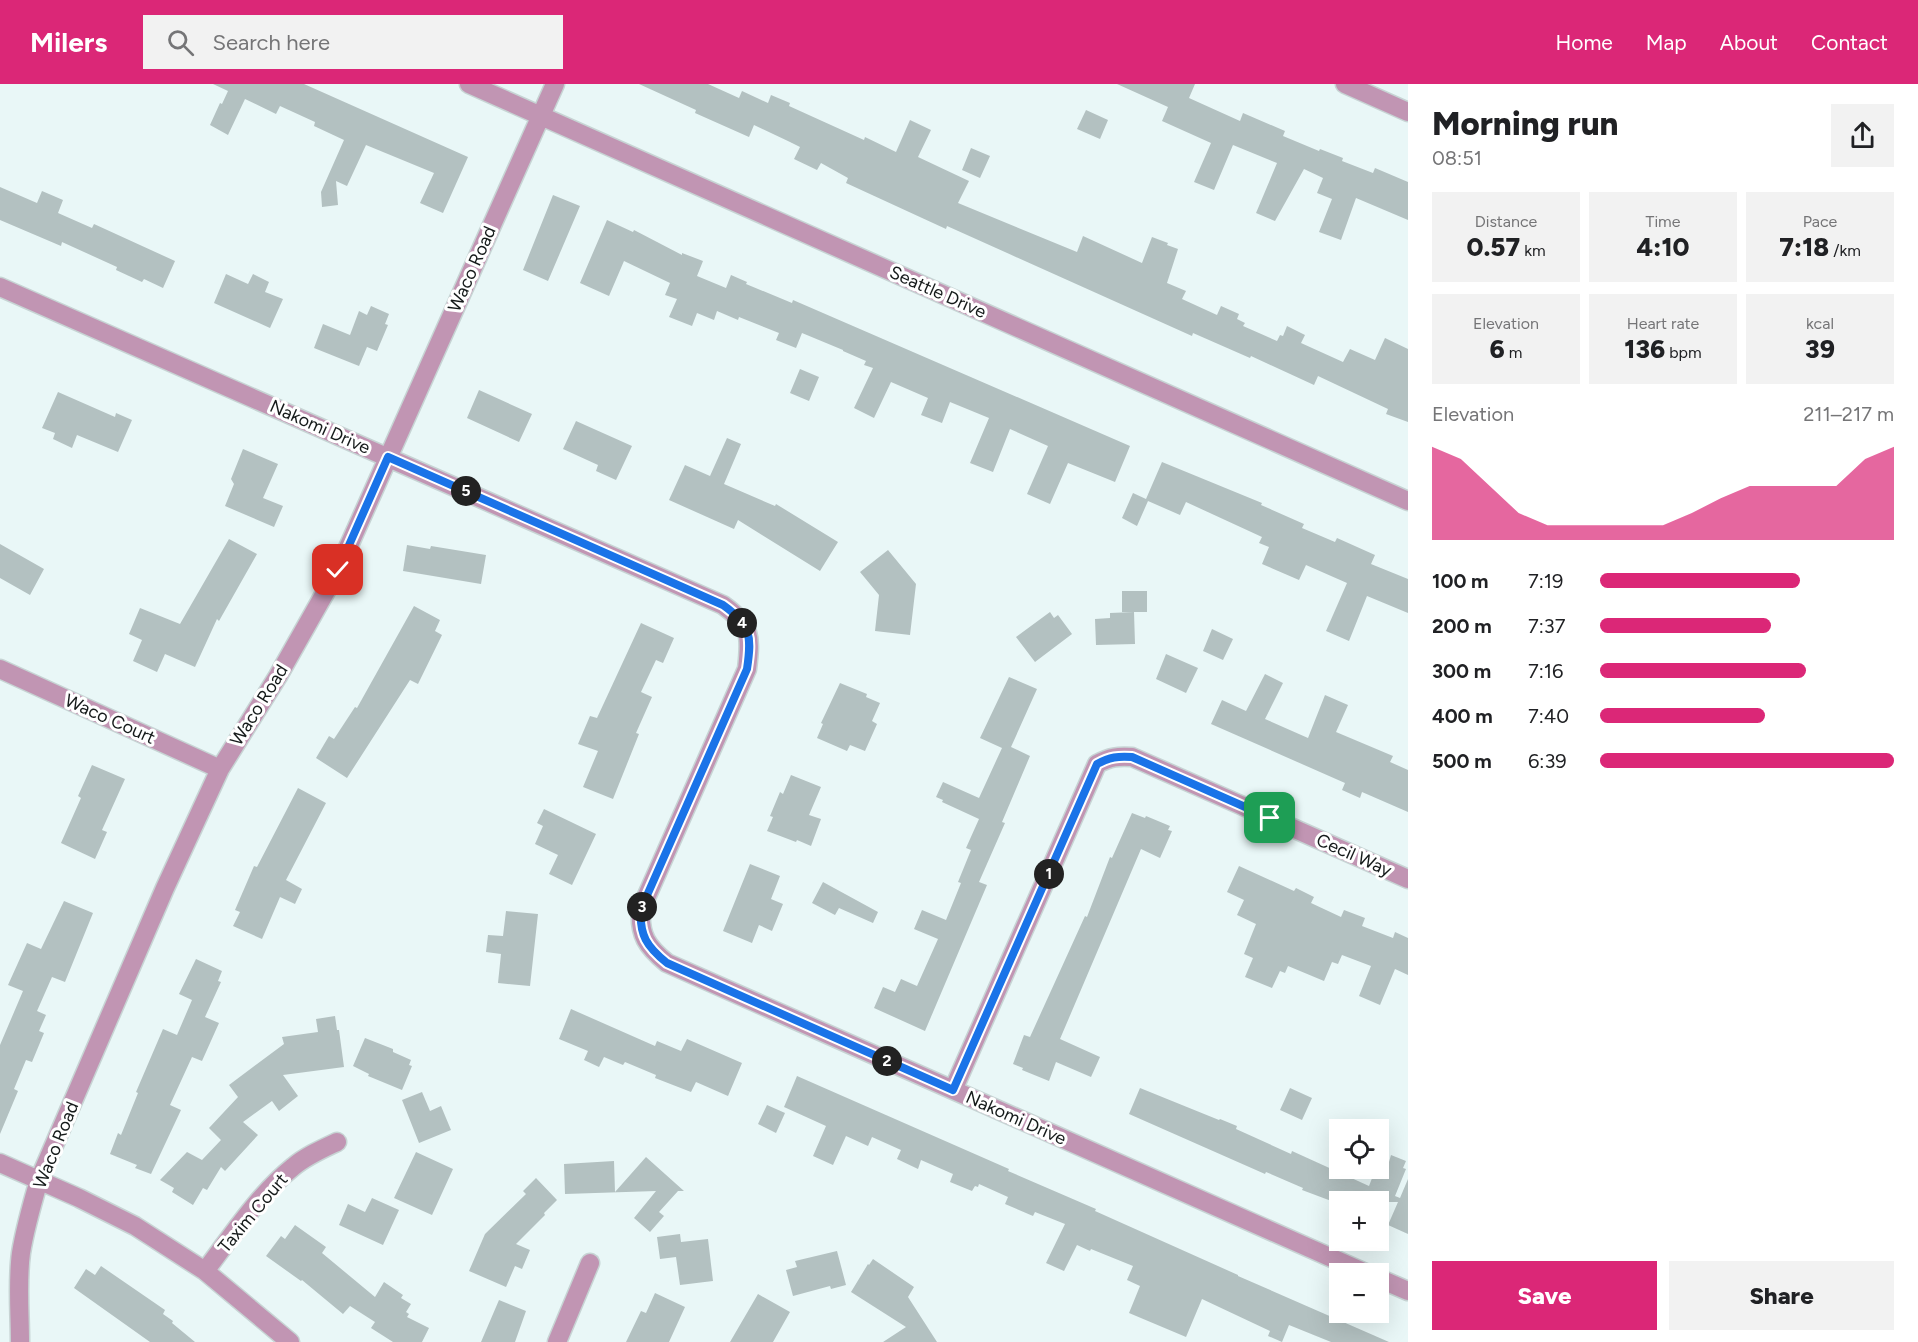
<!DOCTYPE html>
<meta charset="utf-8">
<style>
:root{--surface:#fff;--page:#f2f2f2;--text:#202124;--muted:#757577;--accent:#db2777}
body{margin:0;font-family:Figtree,sans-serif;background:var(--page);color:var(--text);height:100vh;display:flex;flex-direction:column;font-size:22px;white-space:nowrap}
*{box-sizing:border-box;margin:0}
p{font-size:20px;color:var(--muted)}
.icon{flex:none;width:33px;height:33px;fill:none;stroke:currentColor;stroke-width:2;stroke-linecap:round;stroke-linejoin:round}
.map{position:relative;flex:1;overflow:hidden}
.sheet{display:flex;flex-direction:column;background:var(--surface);width:510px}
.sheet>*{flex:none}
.buttons{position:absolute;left:1329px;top:1035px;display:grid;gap:12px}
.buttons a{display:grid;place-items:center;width:60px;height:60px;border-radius:0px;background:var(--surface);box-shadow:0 6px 24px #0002;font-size:30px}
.pin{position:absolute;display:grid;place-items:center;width:51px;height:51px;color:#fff;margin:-26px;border-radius:12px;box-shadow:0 3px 9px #0006}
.km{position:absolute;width:30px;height:30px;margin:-15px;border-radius:50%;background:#222;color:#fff;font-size:16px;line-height:30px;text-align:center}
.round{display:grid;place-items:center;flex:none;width:63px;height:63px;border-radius:0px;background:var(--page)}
.summary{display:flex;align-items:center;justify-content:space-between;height:102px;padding:0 24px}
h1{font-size:33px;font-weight:800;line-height:45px}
.figures{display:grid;grid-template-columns:repeat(3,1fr);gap:9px;height:102px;padding:6px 24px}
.figures div{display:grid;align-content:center;border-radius:0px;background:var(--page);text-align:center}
.figures b{font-size:26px;font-weight:800}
.figures small{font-size:16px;font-weight:400}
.figures p{font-size:16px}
.chart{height:168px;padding:12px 24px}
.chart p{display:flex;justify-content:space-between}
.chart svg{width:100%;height:108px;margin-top:6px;fill:var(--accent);opacity:.7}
.cta{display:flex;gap:12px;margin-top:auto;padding:12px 24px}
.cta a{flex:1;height:69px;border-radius:0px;background:var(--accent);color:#fff;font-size:24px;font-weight:800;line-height:69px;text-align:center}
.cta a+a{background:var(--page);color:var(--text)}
ul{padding:0 24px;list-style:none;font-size:20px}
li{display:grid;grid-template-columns:96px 72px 1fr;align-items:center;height:45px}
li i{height:15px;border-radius:8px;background:var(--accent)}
header{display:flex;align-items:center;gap:36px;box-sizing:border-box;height:84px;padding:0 30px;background:var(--accent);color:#fff}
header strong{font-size:28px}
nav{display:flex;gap:33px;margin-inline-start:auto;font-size:21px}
.search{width:420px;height:54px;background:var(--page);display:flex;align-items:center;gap:15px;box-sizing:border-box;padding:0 21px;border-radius:0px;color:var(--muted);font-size:22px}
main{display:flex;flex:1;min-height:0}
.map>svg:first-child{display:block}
</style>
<header>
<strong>Milers</strong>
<div class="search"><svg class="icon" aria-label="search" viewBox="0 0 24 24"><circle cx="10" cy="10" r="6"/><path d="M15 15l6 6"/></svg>Search here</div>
<nav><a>Home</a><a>Map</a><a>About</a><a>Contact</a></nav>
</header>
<main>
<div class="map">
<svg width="1408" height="1258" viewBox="0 0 1408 1258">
<rect width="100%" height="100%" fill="#e9f7f7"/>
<path fill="#b3c1c1" d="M213 0H304L468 73 443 129 420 119 434 89 366 61 347 102 336 97 338 121 322 123 321 108 344 56 314 42 315 38 280 22 276 30 245 15 228 51 210 41 220 19 222 20 228 7Z
M639 0H708L739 14 742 7 768 19 771 11 790 19 789 22 864 56 865 53 896 68 910 36 931 46 918 73 969 97 958 119 1077 168 1083 152 1142 179 1152 153 1168 159 1167 161 1178 165 1167 199 1186 207 1182 215 1217 231 1221 222 1239 230 1237 235 1245 239 1243 242 1277 257 1280 251 1283 252 1287 242 1305 251 1301 259 1343 278 1350 265 1375 276 1385 254 1408 265V338L1386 330 1388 325 1318 292 1314 301 1251 272 1250 274 1193 249 1192 252 947 142 946 145 846 99 848 94 821 79 817 86 794 75 800 63 790 58 754 41 749 53 695 29 696 26Z
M1117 0H1195L1189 14 1240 37 1243 29 1285 47 1283 52 1319 67 1320 65 1343 74 1342 77 1373 89 1375 84 1408 98V136L1356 114 1341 156 1319 148 1332 115 1317 109 1323 94 1304 85 1275 137 1256 129 1277 79 1233 61 1214 106 1194 98 1211 59 1162 37 1168 23Z
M1086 26 1108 36 1100 55 1077 45Z
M971 64 990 72 980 94 962 86Z
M0 103 37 119 42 107 63 116 58 129 92 144 94 140 175 177 163 204 144 195 142 198 116 186 117 183 62 158 61 162 0 136Z
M553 111 580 122 548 197 523 186Z
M607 136 633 148 634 146 682 171V169L703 177 697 192 726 204 731 191 747 198 746 200 792 219 793 216 1130 362 1115 398 1068 379 1050 420 1027 410 1048 362 1010 345 993 388 970 379 989 334 950 318 942 339 921 331 928 314 891 298 874 334 854 324 873 284 864 281 866 277 843 267V266L802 249 796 264 776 256 779 249 739 233 738 236 717 227 714 236 697 229 692 242 669 233 677 215 665 211 670 199 624 177 609 212 580 199Z
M226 190 248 200 253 190 269 198 265 208 283 215 270 244 214 219Z
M371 222 389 230 385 240 388 241 377 267 367 263 359 282 314 264 323 240 350 251 359 227 367 231Z
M800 285 819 293 809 317 790 309Z
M479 306 532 330 519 358 467 334Z
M58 308 115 333 116 329 132 336 118 368 77 351 72 364 53 355 55 349 42 344Z
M576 337 632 362 616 396 596 387 598 381 563 365Z
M727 354 741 360 724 400 775 422 776 420 838 458 820 487 738 436 734 445 669 416 685 381 710 392Z
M243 365 278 380 263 414 283 422 274 443 225 422 234 400 231 395Z
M1162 378 1262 419 1261 421 1304 440 1302 444 1335 458 1337 454 1375 471 1371 480 1408 495V529L1367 512 1349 557 1326 547 1347 499 1306 481 1299 496 1262 480 1269 463 1259 459 1262 453 1186 418 1180 431 1148 417 1137 442 1122 434 1133 409 1146 415Z
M229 455 257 470 219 537 217 535 195 583 165 570 157 588 133 577 142 556 129 550 140 524 180 540Z
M0 460 44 485 30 511 0 494Z
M407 461 430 465 431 462 486 471 481 500 403 487Z
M888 466 916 500 910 551 875 547 879 511 860 488Z
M1122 507H1147V528H1122Z
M414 522 440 536 435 547 442 551 418 600 410 596 347 694 316 674 329 652 334 655 355 623 357 624Z
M1050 528 1054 534 1058 531 1072 550 1035 578 1016 553Z
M1134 528 1135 560 1096 561 1095 535 1110 534V529Z
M641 539 674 554 663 579 656 576 641 608 652 613 636 649 639 650 613 715 583 703 598 667 578 660 590 632 597 634Z
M1212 545 1233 555 1223 576 1203 567Z
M1166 570 1198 584 1186 609 1156 595Z
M1265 590 1283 599 1265 635 1308 654 1325 611 1348 621 1336 648 1393 672 1390 678 1408 686V728L1362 708 1360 714 1342 706 1345 699 1211 640 1222 616 1246 627Z
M1009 593 1037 605 1011 663 1030 672 1002 738 1005 739 979 798 987 801 925 947 874 924 883 903 895 908 901 895 917 902 938 855 914 845 922 826 946 836 961 799 958 798 971 766 966 764 979 735 942 718 943 716 936 713 943 698 979 714 1002 664 980 654Z
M840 599 867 610 866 613 880 619 872 637 877 640 865 667 850 661 847 667 817 654 823 640 821 639Z
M92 681 125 695 102 746 107 748 95 775 61 759 81 714 78 712Z
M791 691 821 703 809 731 821 735 811 762 797 756 796 758 767 747 773 733 770 732 780 708 783 710Z
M298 704 326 719 286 796 302 805 295 820 280 813 262 855 233 842 240 828 235 826 254 782 257 783Z
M544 725 596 750 572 801 549 790 558 771 535 760 543 742 537 739Z
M1132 729 1145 734 1146 732 1170 742 1168 746 1172 747 1160 774 1141 765 1060 955 1100 973 1091 993 1056 978 1049 997 1022 986 1023 984 1013 980 1024 951 1030 953 1085 832 1087 833 1110 773 1112 774Z
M750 780 780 792 771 815 783 820 772 847 759 841 752 859 723 847Z
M1239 782 1294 807 1296 804 1314 813 1311 819 1341 833 1344 826 1365 834 1362 842 1393 854 1395 848 1408 854V891L1395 885 1380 921 1359 912 1371 882 1342 871 1338 880 1332 878 1324 897 1288 882 1285 889 1280 887 1272 904 1245 893 1253 874 1244 870 1256 840 1237 831 1244 816 1227 808Z
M823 798 878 828 873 839 839 824 835 831 812 819Z
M64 817 93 829 65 898 52 893 37 927 46 931 39 947 44 949 32 978 26 976 14 1005 18 1007 0 1050V961L23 907 8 901 27 859 41 865Z
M506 827 538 830 530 902 498 899 501 870 486 868 488 851 503 852Z
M196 875 222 887 218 897 221 898 205 933 219 939 202 977 192 973 170 1021 181 1026 151 1090 135 1084 137 1081 110 1070 118 1049 121 1051 138 1009 136 1008 163 945 177 951 192 916 179 910Z
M571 925 655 962 657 957 681 967 687 955 742 979 728 1012 696 998 691 1008 655 994 656 991 625 978 623 981 604 973 599 983 584 976 588 967 559 955Z
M335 932 337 946H339L344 983 283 991 298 1012 279 1027 272 1017 243 1038 258 1051 225 1087 221 1083 207 1106 203 1104 193 1121 172 1108 174 1104 160 1096 187 1068 202 1076 221 1056 209 1044 238 1013 229 1001 284 960 282 953 318 948 316 935Z
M365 954 393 965V968L411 976 409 981 412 982 402 1006 368 992 369 990 353 982Z
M797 992 1009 1085 1008 1087 1096 1125 1095 1127 1238 1191V1192L1389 1258H1331L1289 1241 1282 1258 1268 1252 1270 1247 1202 1215 1186 1253 1129 1229 1140 1202 1127 1196 1133 1182 1091 1165 1090 1167 1077 1161 1064 1187 1046 1179 1065 1140 1035 1128 1033 1132 1005 1120 1008 1113 979 1100 978 1103 975 1102 972 1107 950 1098 953 1090 921 1076 918 1085 897 1075 901 1066 872 1053 868 1062 846 1052 833 1081 813 1072 826 1042 784 1023Z
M1140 1004 1219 1036 1220 1035 1237 1042 1236 1045 1291 1070 1292 1067 1369 1102 1376 1084H1378L1381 1074 1389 1078 1391 1071 1406 1077 1403 1084 1406 1085 1395 1112 1400 1114 1408 1095V1150L1388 1141 1398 1118H1334L1302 1106 1303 1104 1266 1088 1265 1090 1129 1030Z
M1290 1004 1312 1014 1302 1036 1280 1026Z
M422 1008 430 1027 441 1022 451 1046 419 1059 402 1016Z
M767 1021 785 1029 776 1049 758 1040Z
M416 1068 453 1085 432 1131 394 1114Z
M646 1073 684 1107H678L659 1128 664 1132 650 1148 634 1134 656 1107 565 1110 564 1080 614 1077 615 1108Z
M536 1094 557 1116 544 1129 545 1131 516 1160 530 1166 522 1185 515 1182 506 1203 469 1187 485 1150 526 1110 523 1107Z
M372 1114 399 1126 383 1161 339 1141 348 1120 365 1128Z
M295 1141 326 1163 322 1169 375 1213 384 1198 403 1211 401 1214 411 1220 406 1228 409 1230 407 1233 429 1244 422 1258H393L371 1244 375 1238 350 1222 343 1230 302 1196 301 1197 266 1172 281 1152 285 1155Z
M680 1150 681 1158 708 1155 713 1197 680 1201 676 1173 660 1175 657 1153Z
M837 1167 846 1201 831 1205 830 1202 793 1212 786 1186 797 1183 795 1177Z
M873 1175 914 1203 908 1213 937 1258H883L906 1243 851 1208 868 1180 869 1181Z
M101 1182 165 1226 163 1230 173 1237 172 1239 195 1258H150L74 1204 86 1185 95 1191Z
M655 1209 685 1223 669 1258H626L641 1227 646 1229Z
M758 1210 790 1228 773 1258H730Z
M499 1216 526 1227 515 1258H481Z"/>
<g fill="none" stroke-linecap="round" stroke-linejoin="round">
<defs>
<path id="minor" d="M469 0 1408 417
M1345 0 1408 28
M0 203 723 521C751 541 751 552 747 585L641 825C639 851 647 863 667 879L1368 1190
M0 585 220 685
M953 1006 1097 680C1110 673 1118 672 1132 673L1408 795
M0 1079 79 1114 135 1142 205 1187 290 1258
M205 1187C232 1152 258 1111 293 1083 306 1072 322 1065 337 1058
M1378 1194 1408 1207
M20 1258C20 1229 17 1198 21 1169 25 1144 32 1120 39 1096L165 804 220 685 278 592 338 486 555 0
M557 1258 590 1179"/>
</defs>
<use href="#minor" stroke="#c7d4d4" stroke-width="21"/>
<use href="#minor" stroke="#c195b3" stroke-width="18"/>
</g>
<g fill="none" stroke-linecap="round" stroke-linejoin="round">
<defs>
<path id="route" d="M338 486 388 373 723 521C751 541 752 552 747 585L641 825C639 851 647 863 667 879L953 1006 1097 680C1110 673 1118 672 1132 673L1270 734"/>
</defs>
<use href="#route" stroke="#fff" stroke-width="12"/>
<use href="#route" stroke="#1a73e8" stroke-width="8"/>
</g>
<g text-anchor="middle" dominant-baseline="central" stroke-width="6" stroke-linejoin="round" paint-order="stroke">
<g font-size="18" fill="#151a1a" stroke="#fff">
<text transform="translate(472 185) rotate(-66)">Waco Road</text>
<text transform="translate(938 208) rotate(24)">Seattle Drive</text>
<text transform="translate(320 343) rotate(24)">Nakomi Drive</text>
<text transform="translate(259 621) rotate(-58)">Waco Road</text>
<text transform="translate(110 635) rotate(24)">Waco Court</text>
<text transform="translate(1354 771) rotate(24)">Cecil Way</text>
<text transform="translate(1016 1034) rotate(24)">Nakomi Drive</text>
<text transform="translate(56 1061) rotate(-68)">Waco Road</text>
<text transform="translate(253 1129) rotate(-50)">Taxim Court</text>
</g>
</g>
</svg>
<div class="buttons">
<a><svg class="icon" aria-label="locate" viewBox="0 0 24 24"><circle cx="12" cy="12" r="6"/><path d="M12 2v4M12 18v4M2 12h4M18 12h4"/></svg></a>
<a>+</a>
<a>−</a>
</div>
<div class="pin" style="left:1270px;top:734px;background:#1e9e55"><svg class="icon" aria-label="arrive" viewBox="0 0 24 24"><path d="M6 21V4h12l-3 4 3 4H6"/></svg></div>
<div class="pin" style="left:338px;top:486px;background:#d93025"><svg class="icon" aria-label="check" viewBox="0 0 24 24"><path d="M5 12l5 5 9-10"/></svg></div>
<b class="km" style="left:1049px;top:790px">1</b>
<b class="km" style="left:887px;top:977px">2</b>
<b class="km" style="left:642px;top:823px">3</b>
<b class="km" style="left:742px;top:539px">4</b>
<b class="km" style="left:466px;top:407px">5</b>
</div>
<section class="sheet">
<div class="summary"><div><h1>Morning run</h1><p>08:51</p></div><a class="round"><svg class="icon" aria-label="share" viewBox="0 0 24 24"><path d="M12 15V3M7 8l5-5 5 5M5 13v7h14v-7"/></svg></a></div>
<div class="figures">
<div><p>Distance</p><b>0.57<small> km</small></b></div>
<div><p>Time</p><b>4:10</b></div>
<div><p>Pace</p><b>7:18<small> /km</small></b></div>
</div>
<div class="figures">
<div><p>Elevation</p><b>6<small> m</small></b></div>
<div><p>Heart rate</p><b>136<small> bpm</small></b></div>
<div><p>kcal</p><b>39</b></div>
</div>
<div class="chart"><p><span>Elevation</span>211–217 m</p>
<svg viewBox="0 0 160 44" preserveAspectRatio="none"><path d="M0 44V6L10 11L20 22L30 33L40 38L50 38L60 38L70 38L80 38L90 33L100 27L110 22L120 22L130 22L140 22L150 11L160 6V44z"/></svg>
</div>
<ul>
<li><b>100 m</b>7:19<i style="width:68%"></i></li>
<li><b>200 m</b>7:37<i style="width:58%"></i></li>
<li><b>300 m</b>7:16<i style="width:70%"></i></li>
<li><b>400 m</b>7:40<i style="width:56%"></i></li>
<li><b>500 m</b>6:39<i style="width:100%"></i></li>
</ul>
<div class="cta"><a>Save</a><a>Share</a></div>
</section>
</main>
